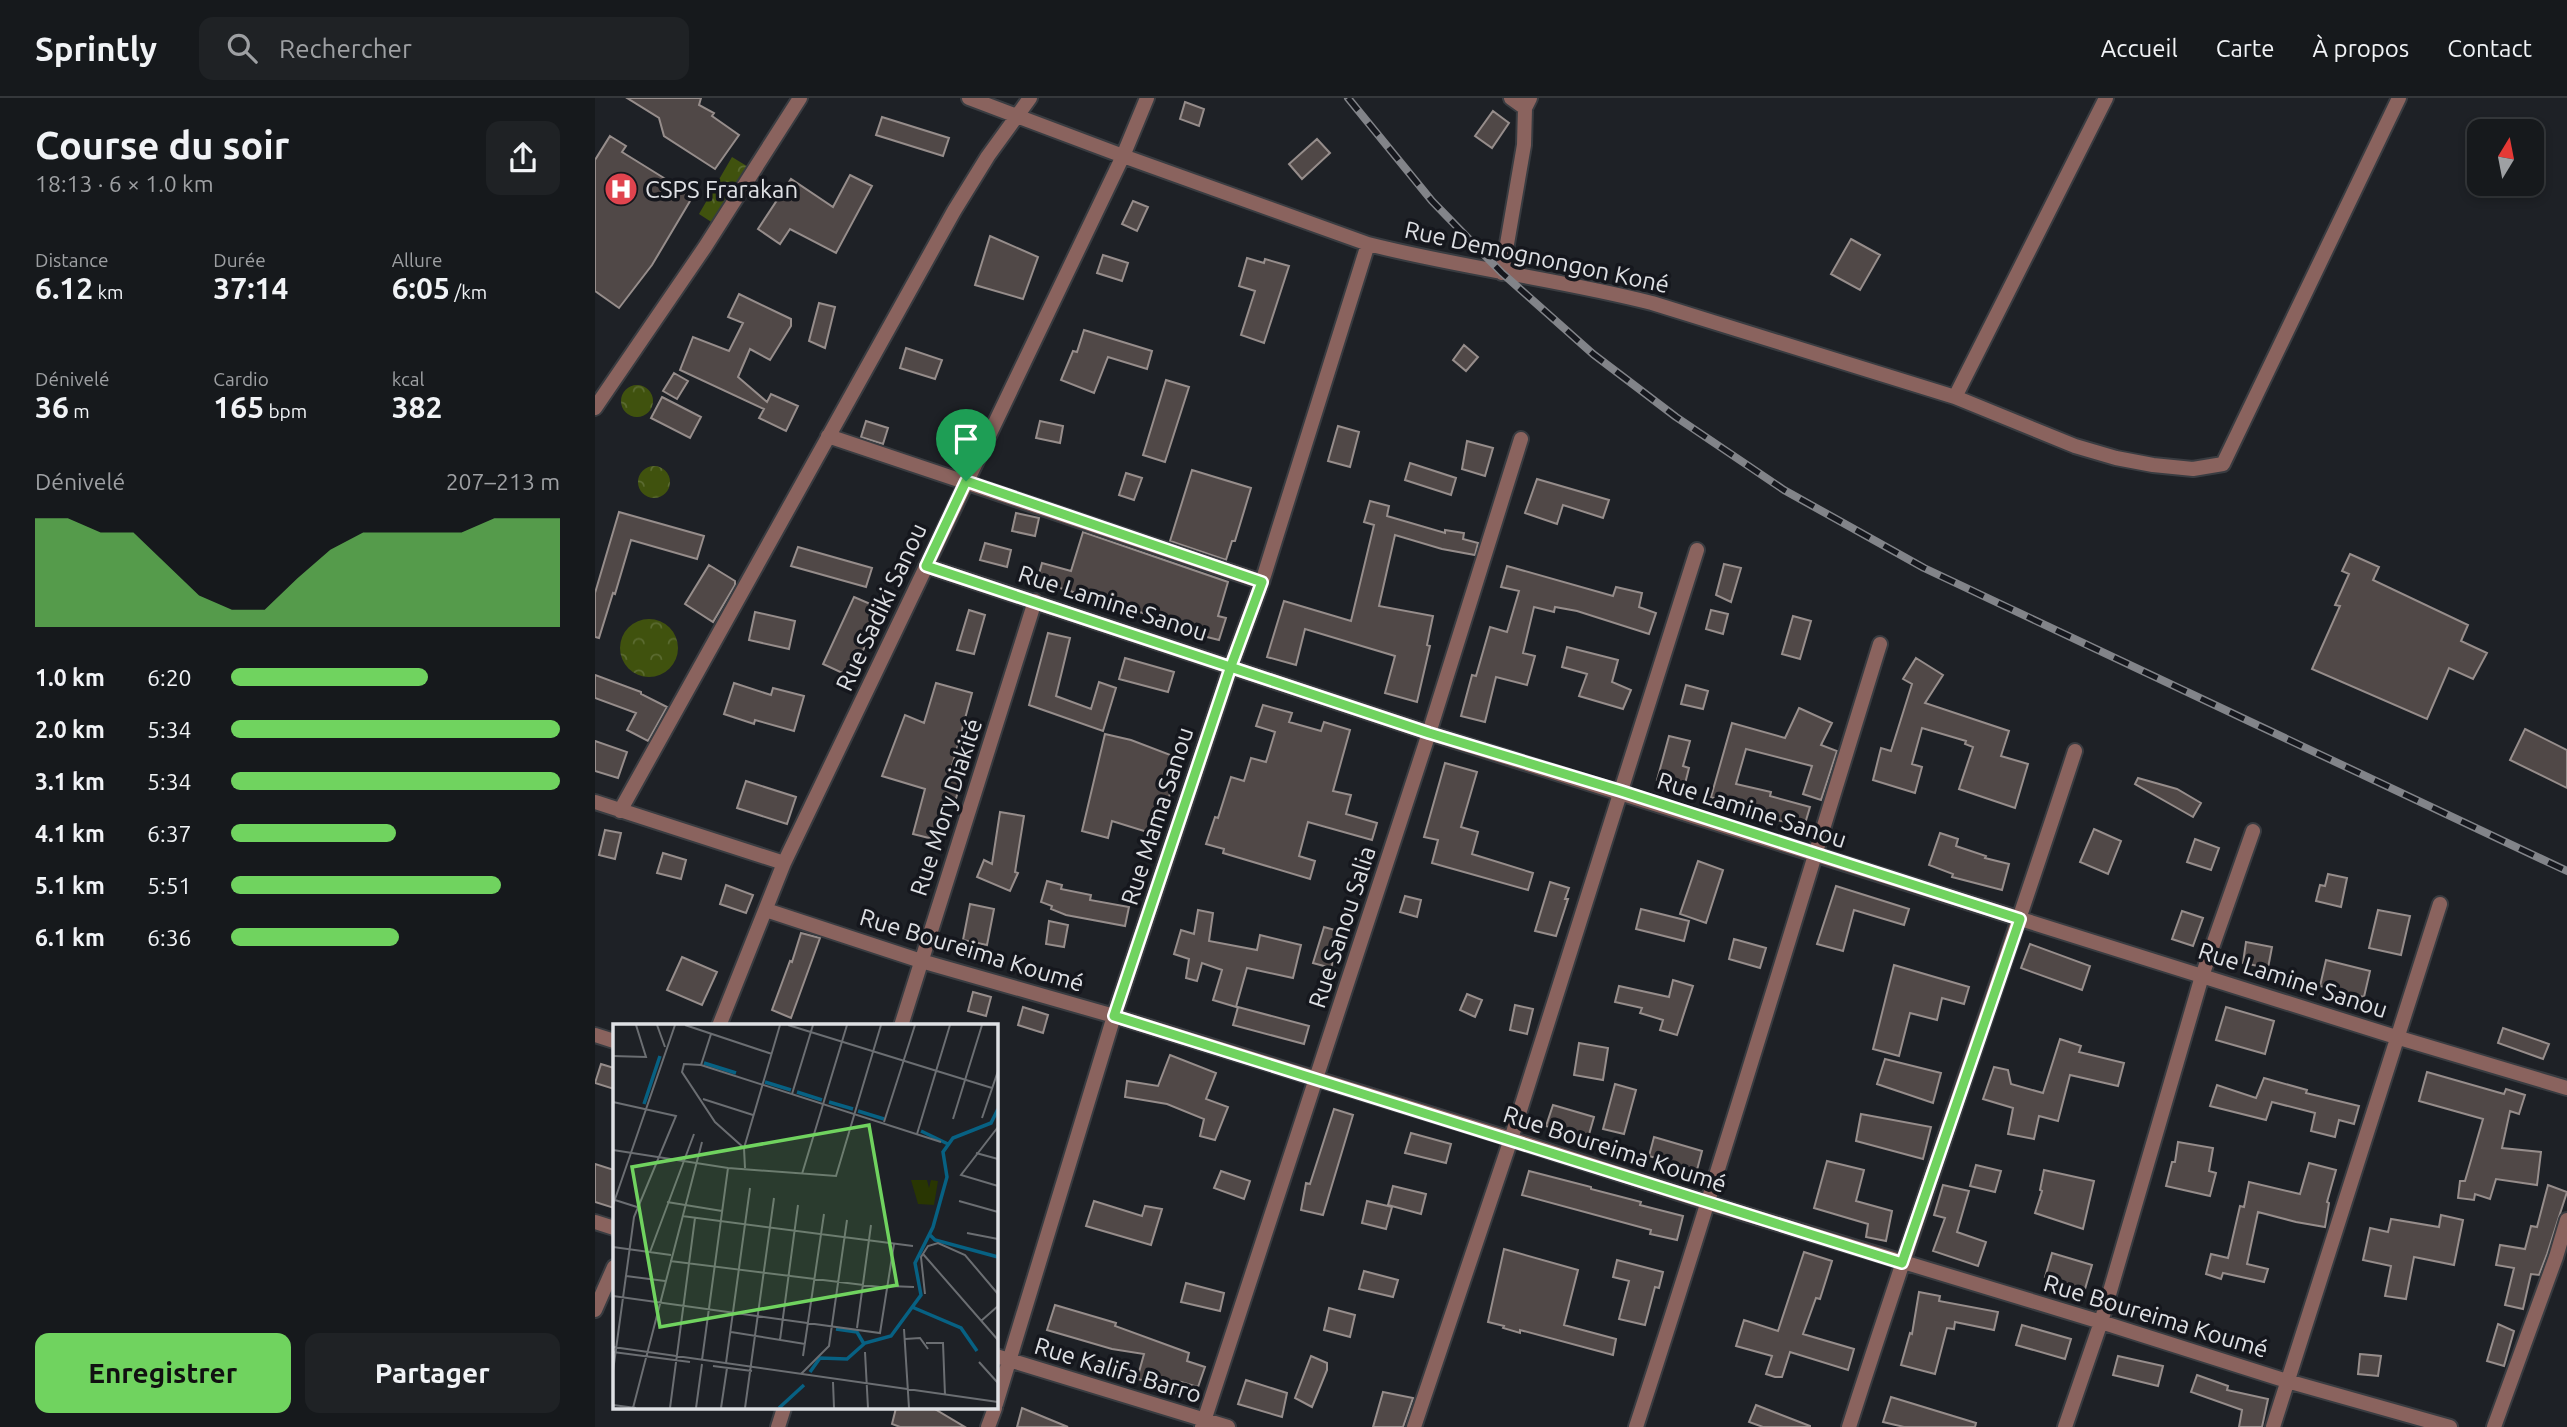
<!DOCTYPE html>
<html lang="fr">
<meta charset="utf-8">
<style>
:root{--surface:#16191c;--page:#1f2225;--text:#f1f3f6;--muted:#9ea0a3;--line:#35383b;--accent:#70d35f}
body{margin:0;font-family:Ubuntu,sans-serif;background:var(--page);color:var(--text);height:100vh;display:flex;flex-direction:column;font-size:26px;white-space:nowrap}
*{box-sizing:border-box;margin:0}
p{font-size:23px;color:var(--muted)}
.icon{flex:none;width:38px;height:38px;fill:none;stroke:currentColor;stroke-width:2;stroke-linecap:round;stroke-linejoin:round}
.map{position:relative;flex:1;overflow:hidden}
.panel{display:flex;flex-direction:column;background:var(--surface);width:595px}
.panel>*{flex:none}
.needle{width:46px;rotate:10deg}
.tools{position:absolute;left:1872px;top:21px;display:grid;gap:14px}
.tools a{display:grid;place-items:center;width:77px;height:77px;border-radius:14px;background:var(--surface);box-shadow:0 4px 10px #0003,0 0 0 2px var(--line);font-size:35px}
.pin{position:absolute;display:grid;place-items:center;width:60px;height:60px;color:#fff;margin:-72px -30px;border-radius:50% 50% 50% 0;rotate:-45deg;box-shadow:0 0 7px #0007}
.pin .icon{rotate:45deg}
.round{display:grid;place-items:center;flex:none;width:74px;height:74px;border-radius:14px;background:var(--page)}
.head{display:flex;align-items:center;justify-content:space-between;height:119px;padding:0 35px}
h1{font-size:38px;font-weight:700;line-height:52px}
.metrics{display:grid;grid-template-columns:repeat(3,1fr);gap:10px;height:119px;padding:7px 35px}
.metrics div{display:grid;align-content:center}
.metrics b{font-size:30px;font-weight:700}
.metrics small{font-size:19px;font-weight:400}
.metrics p{font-size:19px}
.chart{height:196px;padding:14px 35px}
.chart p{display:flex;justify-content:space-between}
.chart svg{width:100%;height:126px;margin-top:7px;fill:var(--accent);opacity:.7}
.action{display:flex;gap:14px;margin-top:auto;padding:14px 35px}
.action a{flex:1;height:80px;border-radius:14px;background:var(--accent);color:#111;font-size:28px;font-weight:700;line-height:80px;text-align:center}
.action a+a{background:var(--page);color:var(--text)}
ul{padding:0 35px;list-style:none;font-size:23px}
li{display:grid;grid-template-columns:112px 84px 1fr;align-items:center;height:52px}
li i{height:18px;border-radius:9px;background:var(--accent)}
header{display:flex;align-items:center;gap:42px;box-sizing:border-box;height:98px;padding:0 35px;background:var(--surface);border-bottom:2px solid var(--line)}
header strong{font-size:33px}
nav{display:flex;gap:38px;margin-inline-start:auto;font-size:24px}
.search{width:490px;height:63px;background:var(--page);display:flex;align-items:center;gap:18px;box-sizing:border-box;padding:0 24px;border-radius:14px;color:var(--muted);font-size:26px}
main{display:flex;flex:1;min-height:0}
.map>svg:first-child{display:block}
</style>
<header>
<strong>Sprintly</strong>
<div class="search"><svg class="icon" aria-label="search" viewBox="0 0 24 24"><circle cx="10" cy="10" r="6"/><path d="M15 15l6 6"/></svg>Rechercher</div>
<nav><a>Accueil</a><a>Carte</a><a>À propos</a><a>Contact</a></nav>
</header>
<main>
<section class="panel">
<div class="head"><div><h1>Course du soir</h1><p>18:13 · 6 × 1.0 km</p></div><a class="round"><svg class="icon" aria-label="share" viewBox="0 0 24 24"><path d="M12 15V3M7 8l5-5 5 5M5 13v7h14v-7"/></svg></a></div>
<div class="metrics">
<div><p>Distance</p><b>6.12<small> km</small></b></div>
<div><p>Durée</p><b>37:14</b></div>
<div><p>Allure</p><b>6:05<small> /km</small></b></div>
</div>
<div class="metrics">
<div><p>Dénivelé</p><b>36<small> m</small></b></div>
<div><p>Cardio</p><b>165<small> bpm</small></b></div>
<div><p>kcal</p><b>382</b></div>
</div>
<div class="chart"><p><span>Dénivelé</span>207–213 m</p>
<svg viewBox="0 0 160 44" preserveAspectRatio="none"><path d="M0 44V6L10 6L20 11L30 11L40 22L50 33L60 38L70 38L80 27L90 17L100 11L110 11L120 11L130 11L140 6L150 6L160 6V44z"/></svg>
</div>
<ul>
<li><b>1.0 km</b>6:20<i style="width:60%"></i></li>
<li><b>2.0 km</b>5:34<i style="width:100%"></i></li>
<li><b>3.1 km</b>5:34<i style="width:100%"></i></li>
<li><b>4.1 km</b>6:37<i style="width:50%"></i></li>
<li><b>5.1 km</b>5:51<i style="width:82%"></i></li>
<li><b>6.1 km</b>6:36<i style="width:51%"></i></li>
</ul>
<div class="action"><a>Enregistrer</a><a>Partager</a></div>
</section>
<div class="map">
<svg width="1972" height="1329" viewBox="0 0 1972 1329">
<defs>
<pattern id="forest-crowns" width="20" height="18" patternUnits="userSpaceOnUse" patternTransform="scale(1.75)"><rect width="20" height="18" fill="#40520e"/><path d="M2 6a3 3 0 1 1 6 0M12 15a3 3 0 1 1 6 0" fill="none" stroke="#5b6b31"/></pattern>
</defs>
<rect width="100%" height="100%" fill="#1e2126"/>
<path fill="url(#forest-crowns)" d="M137 59 155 70 121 127 104 116Z
M26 303a16 16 0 1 1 32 0a16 16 0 1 1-32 0Z
M43 384a16 16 0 1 1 32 0a16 16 0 1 1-32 0Z
M25 550a29 29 0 1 1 58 0a29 29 0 1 1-58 0Z"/>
<path fill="#504847" stroke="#968d8b" stroke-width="2" d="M32 0H106L104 7 119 15 117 18 144 37 120 71 69 38 64 20Z
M590 4 609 11 604 28 585 21Z
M898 13 914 25 897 50 880 38Z
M287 19 354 40 348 58 281 37Z
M15 38 31 48 27 54 98 98 57 167 24 210 0 193V62Z
M722 41 735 55 707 81 694 66Z
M255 77 277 88 241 155 195 131 185 146 163 131 196 81 238 109Z
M538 103 553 109 542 133 527 126Z
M395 138 443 159 428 201 380 187Z
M1256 141 1285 157 1265 192 1236 176Z
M508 157 533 165 527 183 502 175Z
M652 160 669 165 670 161 694 168 669 245 646 237 660 193 644 188Z
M144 196 196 221V228L175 262 155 251 143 279 172 304 176 296 203 308 191 333 164 320 169 311 85 272 98 239 134 253 148 225 133 219Z
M224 205 240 209 230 250 214 243Z
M489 232 557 253 552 271 513 259 499 295 466 282 478 253 482 254Z
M869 247 883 259 871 273 858 262Z
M311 250 347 262 340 281 305 270Z
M79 275 93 283 82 301 68 293Z
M571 282 594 289 570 364 548 357Z
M67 299 106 319 95 340 56 320Z
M271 323 293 330 288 346 266 339Z
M445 323 468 328 465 345 441 340Z
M743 328 764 334 755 369 733 363Z
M872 343 898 350 890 378 867 371Z
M815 365 861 380 856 397 810 382Z
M597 372 656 390 640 443H637L631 462 575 443Z
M531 375 547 380 539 402 524 397Z
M942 381 1014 402 1008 420 968 407 962 426 930 415Z
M775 403 794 408 792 418 850 435V432L869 435 868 441 883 445 880 457 847 451 800 437 784 508 838 518 832 547 835 548 822 604 790 595 800 558 710 531 701 567 672 559 689 503 756 523 779 427 769 424Z
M24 414 109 438 102 461 36 442 20 496 18 495 4 540 0 539V495Z
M421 415 444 420 440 438 417 433Z
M488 434 633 484 623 518 631 520 624 542 576 530 577 527 550 521 551 516 442 483 447 465 476 473Z
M390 445 416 452 412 469 385 462Z
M203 449 277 470 271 489 196 468Z
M1755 456 1784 469 1778 482 1873 527 1866 543 1892 555 1878 581 1854 570 1832 621 1717 571 1745 508 1740 507 1754 476 1747 473Z
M1129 466 1146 470 1136 504 1121 497Z
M114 467 140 483V487L118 524 90 506Z
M912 468 1018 498 1021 489 1047 495 1044 509 1061 515 1054 536 982 513 960 509 959 514 939 509 928 555 940 558 932 587 901 579 890 624 866 618 877 577 881 578 895 529 912 534 924 493 906 489Z
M259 499 287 511 256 579 228 566Z
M374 512 390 517 379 556 362 552Z
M1116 512 1133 516 1128 536 1111 531Z
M160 514 200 523 194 551 154 542Z
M1198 518 1216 523 1205 561 1187 556Z
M453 535 475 540 461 598 496 611 504 584 521 590 508 633 434 607Z
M972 549 1023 562 1017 584 1036 592 1028 611 984 598 992 576 967 569Z
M530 560 579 574 573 594 524 581Z
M1321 560 1348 577 1330 605 1414 633 1406 658 1433 666 1420 710 1364 691 1378 649 1370 646 1371 643 1327 630 1317 666 1327 669 1320 695 1278 682 1286 650 1296 653 1317 586 1308 581Z
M0 577 46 594V596L72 609 53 643 32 632 41 615 0 600Z
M139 585 176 597 178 590 209 598 199 633 160 622 159 626 129 616Z
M341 585 377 595 356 672 368 676 360 704 352 702 342 742 318 736 330 691 287 678 310 617 329 625Z
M1091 587 1113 593 1108 611 1086 606Z
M668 607 697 615 694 624 726 633 729 624 755 632 738 693 756 697 751 716 782 725 777 742 713 724 704 758 720 763 715 781 628 755 629 751 611 746 620 719 623 720 636 679 649 683 656 660 671 664 680 634 661 628Z
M1204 610 1237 625 1226 647 1242 653 1226 702 1208 696 1217 668 1151 651 1141 686 1176 694 1175 698 1215 709 1209 729 1182 722 1183 718 1139 708 1116 699 1137 625 1190 640Z
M1930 631 1972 652V690L1915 662Z
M510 636 536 642 586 661 562 737 517 723 513 740 487 733Z
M1074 638 1095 643 1088 668 1094 670 1089 690 1062 682Z
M0 643 32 654 23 680 0 673Z
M850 665 882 674 866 729 883 734 877 756 938 775 933 792 837 765 843 742 829 739Z
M1543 680 1582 691 1606 705 1598 719 1540 686Z
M151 683 201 699 192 726 142 710Z
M405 714 429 718 420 774 423 775 415 793 382 779 389 762 397 766Z
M1499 731 1526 743 1513 776 1485 764Z
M10 732 26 735 20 761 4 757Z
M1345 735 1363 741 1361 748 1391 758 1390 760 1414 766 1407 792 1357 779 1358 776 1334 767Z
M1600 741 1624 750 1616 772 1592 764Z
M68 755 91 762 86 781 62 775Z
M1103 763 1128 772 1111 825 1085 816Z
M1733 776 1752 780 1746 809 1721 803 1725 787 1730 788Z
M452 783 467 787 466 791 496 797 495 802 534 809 530 828 471 817 456 811 457 808 446 804Z
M955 784 974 790 970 801H973L961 838 940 833Z
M131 787 158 797 151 815 125 806Z
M1241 788 1314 811 1309 827 1259 812 1248 853 1222 846Z
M810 798 826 802 822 819 805 814Z
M375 806 399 811 392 847 368 842Z
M1046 811 1094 823 1089 843 1041 831Z
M603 812 618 815 614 843 662 852 665 837 706 847 698 880 652 870 641 909 618 902 627 872 607 865 602 883 591 880 594 861 579 856 586 832 599 836Z
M1783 812 1815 818 1806 857 1774 850Z
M1587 813 1608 820 1598 848 1577 841Z
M454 823 473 827 469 849 451 846Z
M729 829 747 834 736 870 718 865Z
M206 835 225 840 196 920 177 912 195 863 197 864Z
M1139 841 1171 850 1165 870 1134 861Z
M1651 844 1677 849 1673 870 1648 865Z
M1435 846 1495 868 1487 892 1426 870Z
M87 859 122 874 107 907 72 892Z
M1731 862 1775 873 1769 899 1725 888Z
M1299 867 1374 889 1369 906 1347 900 1342 922 1315 915 1304 958 1278 951Z
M1078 882 1098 888 1082 937 1065 932 1068 922 1045 915 1047 910 1020 904 1024 888 1074 899Z
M378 894 396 899 391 918 373 913Z
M872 896 887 902 880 919 865 912Z
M920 907 938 911 932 936 915 932Z
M428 909 453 917 448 935 423 927Z
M643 909 714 928 709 946 638 927Z
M1631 909 1679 923 1670 956 1621 942Z
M1908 930 1954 946 1948 961 1903 945Z
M1465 941 1486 948 1484 954 1529 965 1523 988 1475 977 1463 1023 1444 1018 1439 1041 1413 1036 1418 1010 1388 1001 1399 969 1413 972 1416 986 1448 995Z
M984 945 1013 950 1008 982 979 977Z
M575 957 621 975 611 1001 633 1009 620 1042 605 1038 609 1021 572 1006 530 999 532 983 563 988Z
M1290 961 1346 975 1338 1005 1282 986Z
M6 966 19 970V991L0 985Z
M1832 974 1909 996 1911 991 1930 997 1924 1016 1915 1013 1907 1050 1946 1054 1942 1087 1901 1081 1895 1101 1880 1096 1879 1102 1863 1100 1865 1083H1870L1888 1021 1824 1003Z
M1669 980 1712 992 1711 995 1764 1008 1759 1026 1744 1022 1740 1039 1716 1033 1720 1015 1677 1004 1671 1022 1615 1008 1622 987 1661 1000Z
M1020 986 1041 992 1029 1036 1008 1031Z
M958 1007 999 1019 993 1040 951 1028Z
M739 1011 758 1017 728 1117 706 1112 711 1085 715 1086Z
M1266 1016 1336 1029 1328 1061 1261 1043Z
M816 1035 856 1046 851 1065 810 1055Z
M1059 1039 1107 1053 1102 1072 1054 1058Z
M1583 1044 1618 1050 1614 1073 1621 1075 1615 1098 1571 1088 1577 1064H1580Z
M1232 1063 1269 1072 1261 1103 1297 1113 1291 1143 1271 1139 1273 1126 1219 1110Z
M1714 1065 1741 1072 1732 1104 1734 1105 1730 1129 1701 1124 1663 1114 1652 1166 1673 1171 1669 1184 1628 1175 1626 1181 1611 1176 1616 1156 1633 1160 1645 1108 1649 1109 1654 1084 1705 1096Z
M0 1066 19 1072V1110L0 1104Z
M1381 1067 1406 1073 1400 1094 1375 1088Z
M1449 1072 1499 1083 1488 1131 1440 1115 1447 1093 1445 1092Z
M626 1073 655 1083 649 1101 619 1090Z
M934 1073 996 1089V1091L1046 1104 1045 1107 1088 1118 1082 1142 1055 1136 1056 1132 927 1097Z
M1348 1087 1374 1093 1362 1134 1391 1144 1383 1168 1338 1153 1350 1120 1339 1117Z
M1953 1087 1972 1094 1952 1156 1944 1177 1936 1176 1928 1211 1910 1207 1919 1170 1901 1167 1905 1147 1930 1151 1936 1128 1942 1129Z
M798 1088 831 1096 826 1116 793 1107Z
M499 1103 547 1118 550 1108 567 1111 556 1147 491 1128Z
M772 1103 797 1109 791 1131 767 1125Z
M1846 1117 1868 1122 1859 1167 1819 1159 1811 1201 1790 1198 1796 1168 1768 1162 1775 1130 1793 1134 1796 1121 1844 1129Z
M909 1151 983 1172 969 1227 1021 1241 1018 1257 925 1232V1235L908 1230 909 1228 893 1224Z
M1209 1154 1237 1163 1225 1201 1221 1200 1208 1236 1259 1251 1253 1272 1195 1254 1187 1279H1180L1171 1276 1177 1258 1141 1248 1149 1222 1183 1233Z
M1457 1155 1497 1167 1490 1191 1450 1179Z
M1022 1162 1068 1174 1064 1190 1060 1189 1050 1227 1024 1221 1034 1183 1018 1179Z
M769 1173 803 1182 798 1199 764 1191Z
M591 1185 629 1195 625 1213 586 1204Z
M1324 1194 1345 1198 1344 1203 1403 1214 1399 1232 1360 1224 1359 1231 1352 1230 1340 1276 1306 1267 1315 1235 1317 1236Z
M460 1207 521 1225 520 1228 594 1255 592 1263 610 1269 603 1289 586 1284 583 1295 555 1290 556 1284 542 1281 549 1256 517 1251 452 1232Z
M734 1210 760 1217 755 1239 729 1232Z
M1903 1226 1919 1233 1909 1268 1892 1263Z
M1427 1227 1476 1241 1470 1261 1421 1247Z
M1765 1256 1786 1258 1783 1278 1763 1276Z
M716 1258 732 1265V1272L717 1309 700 1300Z
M1523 1258 1568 1268 1563 1288 1518 1277Z
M1602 1277 1633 1288 1632 1292 1673 1301 1667 1329H1644L1647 1312 1596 1294Z
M651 1282 692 1295 687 1319 643 1306Z
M788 1294 818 1300 808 1329H778Z
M1296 1299 1381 1325 1380 1329H1309L1288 1324Z
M1161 1307 1215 1328V1329H1168L1154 1324Z
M301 1310H338L370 1329H305L297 1326Z
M427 1310 473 1329H422Z"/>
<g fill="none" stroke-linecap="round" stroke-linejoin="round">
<defs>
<path id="street" d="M374 0 528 58 773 146C867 170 963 181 1057 205L1360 299 1480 348 1521 360 1558 367 1598 371 1628 366 1804 0
M916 0 930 10
M907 175 929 47 930 10 935 0
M1360 299 1511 0
M0 310 110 149 205 0
M233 338 667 484
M331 468 834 635 1801 939 1972 990
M0 704 189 765
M25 713 359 113 393 58 435 0
M171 812 326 863 519 918 916 1041 1114 1105 1506 1224 1692 1283 1855 1329
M124 928 189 765 528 58 552 0
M306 928 440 503
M0 937 19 943
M0 1124 19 1130
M0 1212 19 1169
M401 1258 633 1329
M401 1306 519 918 636 568 667 484 773 146
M183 1329 189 1310
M393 1329 400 1310
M607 1329 834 635 926 341
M819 1329 916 1041 1102 452
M1041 1329C1126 1069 1204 807 1285 546
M1254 1329C1326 1103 1406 879 1480 653
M1470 1329 1506 1224 1607 878 1658 733
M1678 1329 1845 806
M1899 1329 1961 1159 1972 1122"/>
</defs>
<use href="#street" stroke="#393c41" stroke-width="18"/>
<use href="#street" stroke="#8a635e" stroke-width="14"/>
<defs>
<path id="rail" d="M753 0 837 103 907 175 998 256 1081 319 1189 392 1329 470 1972 773"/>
</defs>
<use href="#rail" stroke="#828489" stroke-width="8"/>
<use href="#rail" stroke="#15171d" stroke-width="5" stroke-dasharray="16" stroke-linecap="butt"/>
</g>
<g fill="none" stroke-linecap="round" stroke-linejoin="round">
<defs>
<path id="route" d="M371 383 667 484 636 568 519 918 1307 1165 1425 821 1026 693 834 635 331 468 371 383"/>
</defs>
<use href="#route" stroke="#fff" stroke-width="14"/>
<use href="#route" stroke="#70d35f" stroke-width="9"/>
</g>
<defs>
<symbol id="hospital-disc" viewBox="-11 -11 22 22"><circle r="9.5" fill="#e0444e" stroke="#15171d"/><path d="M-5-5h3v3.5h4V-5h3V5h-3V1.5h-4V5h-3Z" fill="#fff"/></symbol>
</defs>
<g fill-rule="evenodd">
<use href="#hospital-disc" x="7" y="72" width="38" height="38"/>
</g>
<g text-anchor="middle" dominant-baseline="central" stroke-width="7" stroke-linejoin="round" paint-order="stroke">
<g font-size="24" fill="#dfe1e5" stroke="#15171d" text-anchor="start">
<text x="50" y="91">CSPS Frarakan</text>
</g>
<g font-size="24" fill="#dfe1e5" stroke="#15171d">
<text transform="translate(942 159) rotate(12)">Rue Demognongon Koné</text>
<text transform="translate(518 505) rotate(18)">Rue Lamine Sanou</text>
<text transform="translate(286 509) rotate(-65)">Rue Sadiki Sanou</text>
<text transform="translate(351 709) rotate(-72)">Rue Mory Diakité</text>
<text transform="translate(1157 712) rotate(18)">Rue Lamine Sanou</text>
<text transform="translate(562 718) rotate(-72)">Rue Mama Sanou</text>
<text transform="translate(747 829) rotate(-72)">Rue Sanou Salia</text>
<text transform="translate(377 852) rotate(17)">Rue Boureima Koumé</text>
<text transform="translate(1698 882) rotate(18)">Rue Lamine Sanou</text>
<text transform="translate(1020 1051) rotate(18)">Rue Boureima Koumé</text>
<text transform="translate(1561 1218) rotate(17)">Rue Boureima Koumé</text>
<text transform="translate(523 1272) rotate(17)">Rue Kalifa Barro</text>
</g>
</g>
<g transform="translate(18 926)">
<rect width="385" height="385" fill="#1e2126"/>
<path d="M298 156H314L316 164 318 156 325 157 321 181 305 180Z" fill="#293602"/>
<path fill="none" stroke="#076183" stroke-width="3.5" d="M91 39 123 49M152 58 178 66M184 68 209 76M216 78 240 85M31 80 47 32M245 87 271 95M308 107 335 120M317 211 322 216 385 233M299 283 348 304 364 327M223 305 244 308 251 320M197 348 207 334 234 335 252 319 278 312 308 271 302 239 320 203 334 153 330 128 340 114 378 99 385 85M166 384 191 361"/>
<path fill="none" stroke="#6b6e72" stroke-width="2" d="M44 1 52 23M72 1 159 30M175 1 379 64M0 32 33 33 23 1M88 41 98 10M179 70 200 1M90 75 140 91M0 78 63 92 21 193 0 347M369 94 385 47M340 95 369 1M271 98 302 1M385 103 348 151 385 162M304 110 337 1M131 124 102 98 69 48 71 40 88 41 328 118M0 126 115 144 223 152 268 1M363 129 385 135M132 144 131 124 167 1M189 150 234 1M2 176 24 183M346 177 385 188M54 178 109 187M0 181 62 1M69 192 300 222M354 209 385 215M0 223 58 231M37 228 81 110M310 230 385 316M57 237 275 264M13 252 52 257M276 262 301 263M312 270 308 233 315 222 325 219 352 231 385 270M0 272 267 309 281 220M368 297 385 282M244 304 258 201M291 305 296 384M118 308 192 320M292 315 307 314 315 325M167 316 185 181M313 319H330L332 371M0 323 385 378M0 328 77 338M252 328 255 384M190 332 211 190M89 336 115 144M366 338 385 359M113 339 137 164M100 342 139 347M188 350 216 322 234 196M220 358 221 384M0 381 23 384M20 384 89 118M57 384 82 194M83 384 89 340M108 384 114 344M132 384 161 174"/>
<path fill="#70d35f" fill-opacity="0.15" stroke="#70d35f" stroke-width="3.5" d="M256 101 284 261 47 303 19 143Z"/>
<rect width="385" height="385" fill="none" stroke="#dfe1e5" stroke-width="3.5"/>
</g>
</svg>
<div class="tools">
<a><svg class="needle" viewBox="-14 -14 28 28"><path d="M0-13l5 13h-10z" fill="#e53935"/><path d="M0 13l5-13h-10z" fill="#9ea0a3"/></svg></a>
</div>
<div class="pin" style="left:371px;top:383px;background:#1e9e55"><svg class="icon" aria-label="arrive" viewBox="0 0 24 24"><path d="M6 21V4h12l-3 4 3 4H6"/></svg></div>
</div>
</main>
